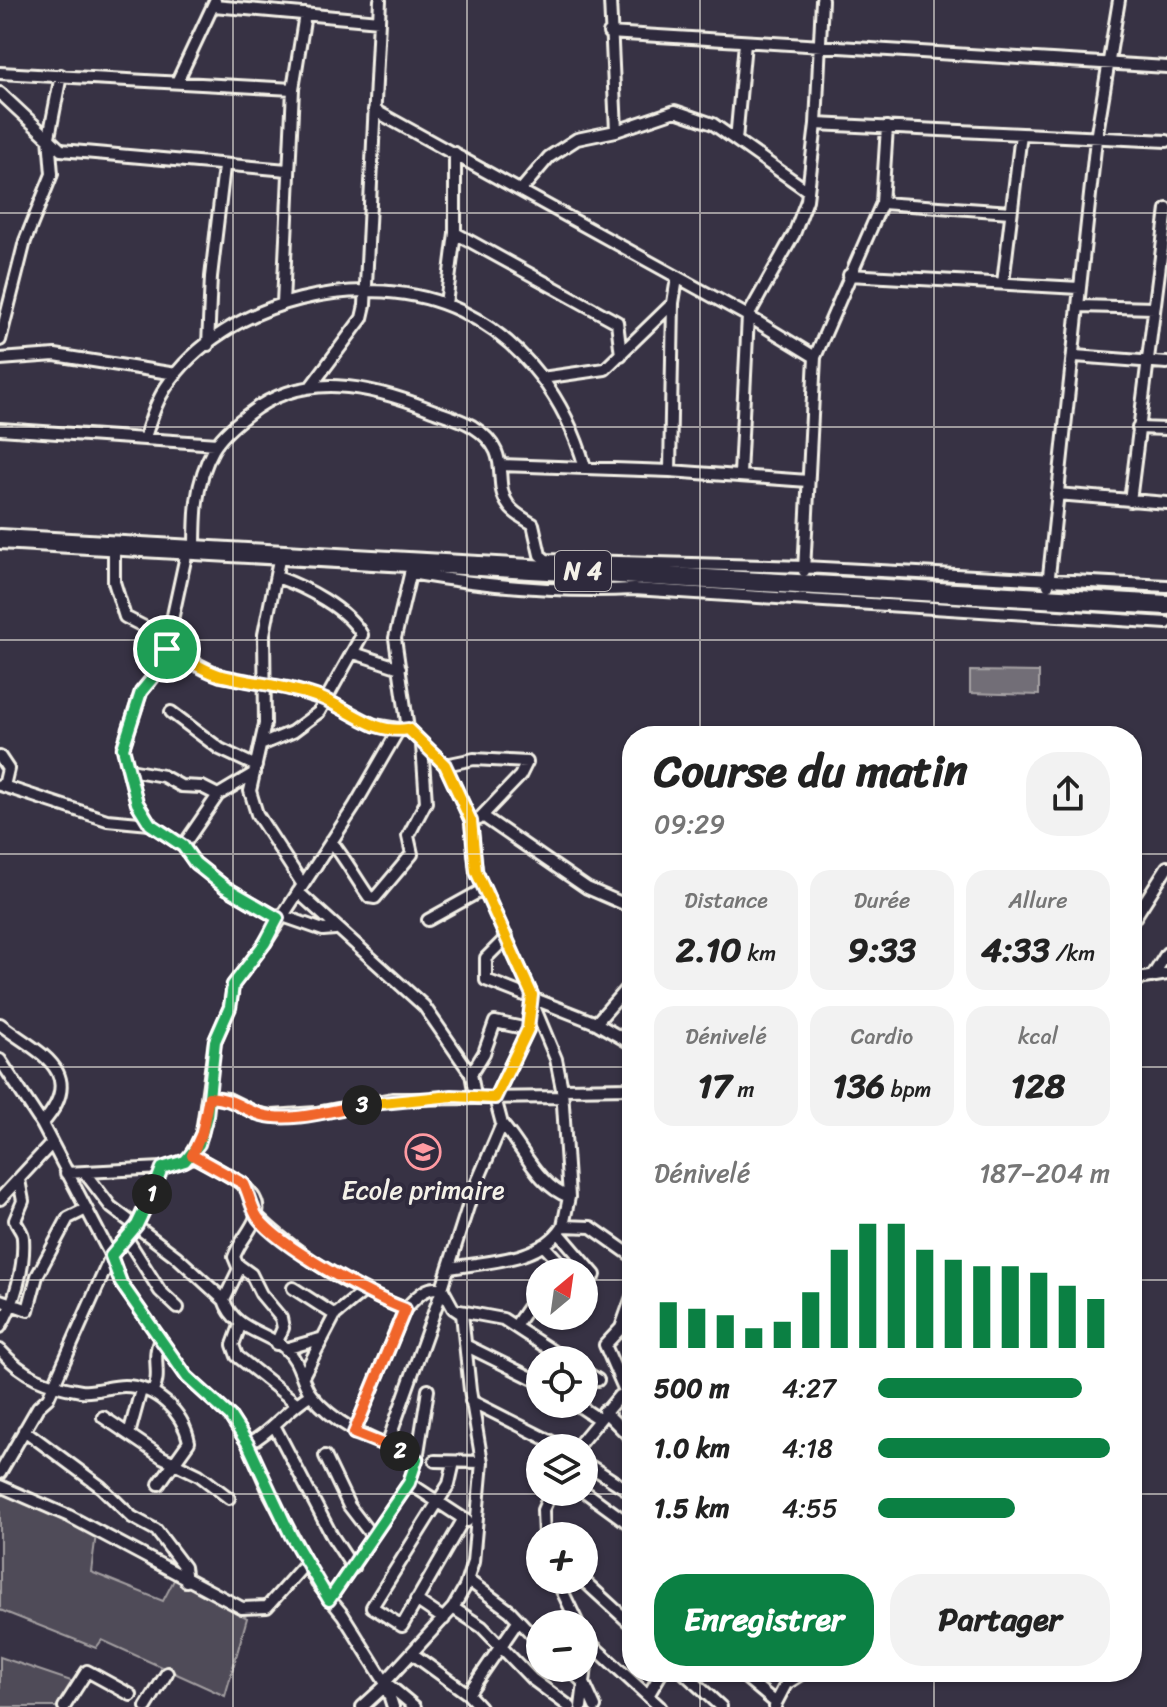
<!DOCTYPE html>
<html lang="fr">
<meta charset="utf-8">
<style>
:root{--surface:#fff;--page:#f2f2f2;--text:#222;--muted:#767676;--accent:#0b8043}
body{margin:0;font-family:Sriracha,sans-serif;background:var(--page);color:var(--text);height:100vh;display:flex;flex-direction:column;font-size:30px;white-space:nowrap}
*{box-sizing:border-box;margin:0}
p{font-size:26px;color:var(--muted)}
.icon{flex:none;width:44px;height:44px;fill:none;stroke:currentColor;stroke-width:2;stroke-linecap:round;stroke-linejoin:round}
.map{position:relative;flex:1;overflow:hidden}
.details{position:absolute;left:622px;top:726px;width:520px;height:956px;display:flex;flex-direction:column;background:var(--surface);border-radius:32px;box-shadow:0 2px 6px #0004}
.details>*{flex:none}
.needle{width:52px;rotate:29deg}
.tools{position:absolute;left:526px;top:1258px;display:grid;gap:16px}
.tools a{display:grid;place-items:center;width:72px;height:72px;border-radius:50%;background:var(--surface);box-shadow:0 2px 6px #0004;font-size:40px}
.pin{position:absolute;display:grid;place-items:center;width:68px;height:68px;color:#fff;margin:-34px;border:4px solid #fff;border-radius:50%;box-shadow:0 2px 8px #0007}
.km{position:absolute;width:40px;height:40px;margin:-20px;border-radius:50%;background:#222;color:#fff;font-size:22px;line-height:40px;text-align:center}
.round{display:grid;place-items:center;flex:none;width:84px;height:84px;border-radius:32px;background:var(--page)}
.headline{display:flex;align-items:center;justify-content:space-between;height:136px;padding:0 32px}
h1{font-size:44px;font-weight:700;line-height:60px}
.metrics{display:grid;grid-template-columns:repeat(3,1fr);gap:12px;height:136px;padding:8px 32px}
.metrics div{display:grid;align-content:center;border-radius:20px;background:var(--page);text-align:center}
.metrics b{font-size:34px;font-weight:700}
.metrics small{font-size:22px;font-weight:400}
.metrics p{font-size:22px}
.chart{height:224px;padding:16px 32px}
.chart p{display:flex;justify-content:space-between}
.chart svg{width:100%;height:144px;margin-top:8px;stroke:var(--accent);stroke-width:6}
.primary-button{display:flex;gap:16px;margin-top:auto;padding:16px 32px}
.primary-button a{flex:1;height:92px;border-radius:32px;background:var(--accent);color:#fff;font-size:32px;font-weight:700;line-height:92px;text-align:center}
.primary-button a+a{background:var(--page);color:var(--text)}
ul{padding:0 32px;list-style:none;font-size:26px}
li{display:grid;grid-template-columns:128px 96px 1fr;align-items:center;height:60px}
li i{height:20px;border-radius:10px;background:var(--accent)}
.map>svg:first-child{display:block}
</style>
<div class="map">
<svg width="1167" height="1707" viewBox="0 0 1167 1707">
<rect width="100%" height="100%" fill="#373244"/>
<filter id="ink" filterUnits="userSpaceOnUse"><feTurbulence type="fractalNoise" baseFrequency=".0125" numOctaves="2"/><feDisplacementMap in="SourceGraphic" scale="16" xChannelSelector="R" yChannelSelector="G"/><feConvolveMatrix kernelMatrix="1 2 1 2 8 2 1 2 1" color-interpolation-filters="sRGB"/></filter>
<g filter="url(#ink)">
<path fill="#504b59" stroke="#a29ea0" stroke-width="2" d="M0 1489 96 1534 91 1572 163 1601 175 1578 247 1618 225 1696 102 1640 96 1648 0 1610Z
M0 1657 74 1682 57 1707H0Z"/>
<path fill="#726e77" stroke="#a6a2a4" stroke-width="2" d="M970 671 1039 672V695L970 693Z"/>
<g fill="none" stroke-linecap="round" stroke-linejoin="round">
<defs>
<path id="street" d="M610 0 616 131
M214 6 379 21
M609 33 1167 67
M0 73 293 89
M177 82 215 1
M0 93 61 150 287 170
M374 110 748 316 815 357
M816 124 1167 141
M736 140 745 43
M521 190 549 157 577 139 616 131 675 111 713 124 808 191
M882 203 1011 212
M455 233 617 322 621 355
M849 275 1079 288
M1003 283 1021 134
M283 303 293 89 305 14
M446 304 455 233V153
M1079 306 1154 308
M0 340 25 241 52 174 49 137 61 75
M208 345 211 277 224 167
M1075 356 1167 363
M0 359 55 355 176 374
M542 378 605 369 673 303
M312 385 362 318 365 305 380 0
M1138 428 1167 429
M0 429 217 444
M145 437C151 419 156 402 166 387 224 299 368 266 461 311 525 342 566 401 585 467
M501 465 670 471 808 481
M670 471 673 303 677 278
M740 474 748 316 794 234 807 200 816 124 822 0
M1057 494 1167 503
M1130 501 1167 209
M114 545V582L125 617 170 640
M195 552C195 516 195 482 213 450 221 436 234 425 247 415 303 370 370 385 432 410 445 415 460 419 472 426 516 454 490 481 509 506 514 514 525 519 533 524L540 555 546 560 804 567 1167 586
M280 555 264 634 265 724 250 791 257 814 303 885
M804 571 815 357 882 203 887 127
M410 573C485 586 557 593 634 589L1167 623
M1048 585 1096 139 1119 0
M167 649 221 676 288 688 326 700 374 725 404 730
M354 653 400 668
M171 712 220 749 256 766
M263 744 292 732 319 712 362 635C347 608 305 587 277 577
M0 757 8 769 4 786
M445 765 474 759 527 762 520 776 479 819
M130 770 163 776 181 786 202 787 218 795
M0 785 107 820 150 824 183 846 195 863 225 887 278 918
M484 817 587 888 631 907
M150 824 137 803 123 748 141 692 162 666 187 551
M331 841C346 860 355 877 369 897L375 898 412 854 408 836 426 802 422 745
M183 846 218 795 253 774
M298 892 424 1006 471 1074 475 1095
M280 915 323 930 335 929
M428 920 484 889
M1132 922 1167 867
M507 937 486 958V980L596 1023 632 1044
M1152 977 1167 953
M1132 980 1167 974
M533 1004 556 1059 562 1089 569 1197 563 1226
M596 1023 632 982
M0 1024C35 1052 90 1070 42 1124
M0 1060 42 1124 111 1256 121 1283 187 1377 230 1416 248 1444 269 1492 317 1583 343 1615 385 1682 415 1707
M471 1074 484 1053 495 1022 528 1029
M562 1089 632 1088
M209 1097 228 1099 256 1113 272 1116 316 1113 392 1099 562 1097
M502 1124C524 1149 538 1186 569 1197
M192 1155C210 1167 267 1187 256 1217 251 1231 239 1242 234 1257L239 1269 224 1300C234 1330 264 1331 285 1348 301 1361 301 1383 312 1396 340 1430 380 1442 417 1459
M66 1173 162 1168 189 1159 202 1133 215 1041 230 1007 233 985 265 943 354 807 398 731
M85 1173 111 1207 177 1257 224 1300
M0 1199 52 1143
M257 1216C299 1256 351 1288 405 1309 415 1299 426 1284 442 1289
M559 1233 595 1275
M126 1237 160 1291 178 1308
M543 1245 560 1263 556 1272
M237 1264 251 1274 261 1294 281 1318 283 1328 276 1344
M450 1268C488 1261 540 1262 563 1226L591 1227 632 1256
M293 1288 335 1315
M0 1300 28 1310 37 1276 68 1218 86 1209
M460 1311 503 1319 566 1360
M241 1323 233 1345 237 1356 296 1403
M516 1325 540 1290
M0 1327C15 1303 25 1266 23 1238 23 1231 17 1227 15 1220L23 1201 19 1180
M467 1346 540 1382
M285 1349 320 1339
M0 1350C24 1377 46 1385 81 1391 94 1393 110 1386 124 1386 155 1386 183 1411 189 1442L159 1484
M584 1371 598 1380
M304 1374 335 1315 363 1292
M153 1391C162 1374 151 1357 160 1340
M626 1393 605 1345 621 1328 632 1297
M471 1401 564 1448
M576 1404 597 1418
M604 1411 632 1439
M103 1417 162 1457 199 1475 229 1498
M275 1427 332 1536 353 1568
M24 1430 101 1487 132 1517 156 1530 184 1567 186 1581
M354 1433 405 1309
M129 1434 141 1390
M248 1444C273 1431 286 1409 310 1395
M387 1445 442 1290
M576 1448 619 1396 632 1392
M325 1456 349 1506 372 1536
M435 1461 482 1462
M454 1462 449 1484 372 1607 402 1626 463 1520
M584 1462 632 1493
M0 1473 38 1407 48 1398 111 1256 137 1225 162 1168
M409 1483 467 1521
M0 1486 69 1516 242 1608 267 1607 306 1563
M584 1491 632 1526
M544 1536 543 1510 551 1492
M468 1580 510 1611 540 1643
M557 1580 578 1624
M583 1580 632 1625
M329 1600 409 1483 417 1459 428 1390
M416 1600 444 1619
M453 1608 482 1627 532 1679 570 1707
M589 1642 660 1707
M414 1655 468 1694
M568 1668 584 1683 595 1707
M683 1672 721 1707
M739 1672 776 1703 775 1707
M385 1682 453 1608 465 1587 473 1562 482 1462 470 1390 462 1314 453 1308 442 1288 472 1194 502 1124 495 1098 528 1029 532 995 476 871 471 821 445 765 408 729 395 638 413 562
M385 1682 393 1707
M649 1694 662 1672
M776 1703 786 1684 805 1672
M64 1707 87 1671 131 1695
M146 1707 167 1673
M362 1707 385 1686
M480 1707 468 1694 518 1621
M581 1707 589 1642 584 1634"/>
<path id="highway" d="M0 539 1167 605"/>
</defs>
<use href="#street" stroke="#f4f1e8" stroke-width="16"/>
<use href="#highway" stroke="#f4f1e8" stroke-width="24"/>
<use href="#street" stroke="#2f2a3d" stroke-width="10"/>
<use href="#highway" stroke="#2f2a3d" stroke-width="18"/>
</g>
</g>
<g fill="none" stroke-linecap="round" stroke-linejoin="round" filter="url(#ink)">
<defs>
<path id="split-1" d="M152 1194 162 1168 185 1161 199 1144 207 1116 215 1041 230 1007 233 985 265 943 278 918 225 887 195 863 183 846 150 824 137 803 123 748 141 692 160 669 167 649"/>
<path id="split-2" d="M152 1194 137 1225 111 1256 121 1283 187 1377 230 1416 248 1444 291 1536 329 1600 409 1483 417 1459 400 1451"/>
<path id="split-3" d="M362 1105C332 1110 292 1123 262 1115 241 1109 236 1099 209 1097L202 1133 192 1155 244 1184C249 1194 252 1210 258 1218 280 1247 370 1296 405 1309L354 1433 400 1451"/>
<path id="split-4" d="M167 649C185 657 204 672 223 676 256 684 289 686 321 698 349 709 375 735 408 729L445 765 471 821 476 871 532 995 528 1029 495 1098 452 1096 362 1105"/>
</defs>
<use href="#split-1" stroke="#fff" stroke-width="16"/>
<use href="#split-2" stroke="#fff" stroke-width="16"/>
<use href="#split-3" stroke="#fff" stroke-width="16"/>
<use href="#split-4" stroke="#fff" stroke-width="16"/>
<use href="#split-1" stroke="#22a559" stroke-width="10"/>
<use href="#split-2" stroke="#22a559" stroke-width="10"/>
<use href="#split-3" stroke="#f0652b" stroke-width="10"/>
<use href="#split-4" stroke="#f5b400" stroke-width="10"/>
</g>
<path fill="none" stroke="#f4f1e8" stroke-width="2" stroke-opacity="0.55" d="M233 0V1707M467 0V1707M700 0V736M934 0V736M0 213H1167M0 427H1167M0 640H1167M0 854H632M1132 854H1167M0 1067H632M1132 1067H1167M0 1280H540M584 1280H632M1132 1280H1167M0 1494H632M1132 1494H1167M700 1672V1707M934 1672V1707"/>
<defs>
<symbol id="school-ring" viewBox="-11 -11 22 22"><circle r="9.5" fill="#2f2a3d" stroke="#ff9aa2" stroke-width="1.5"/><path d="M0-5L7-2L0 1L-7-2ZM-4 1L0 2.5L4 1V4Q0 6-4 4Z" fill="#ff9aa2"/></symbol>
</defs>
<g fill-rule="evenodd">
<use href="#school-ring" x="403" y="1132" width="40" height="40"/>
</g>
<g text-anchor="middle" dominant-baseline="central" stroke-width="8" stroke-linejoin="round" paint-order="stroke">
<rect fill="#2f2a3d" stroke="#b9b5b5" stroke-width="2" x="555" y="551" width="56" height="40" rx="6"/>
<g font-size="24" font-weight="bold" fill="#f4f1e8">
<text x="583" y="571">N 4</text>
</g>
<g font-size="26" fill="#f4f1e8" stroke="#2f2a3d">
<text x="423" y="1190">Ecole primaire</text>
</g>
</g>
</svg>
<div class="tools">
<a><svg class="needle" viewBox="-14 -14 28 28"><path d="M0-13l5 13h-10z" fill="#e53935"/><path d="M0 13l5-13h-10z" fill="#767676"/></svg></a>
<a><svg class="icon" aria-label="locate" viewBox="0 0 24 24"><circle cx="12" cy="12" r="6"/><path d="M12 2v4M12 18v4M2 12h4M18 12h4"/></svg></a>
<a><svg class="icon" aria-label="layers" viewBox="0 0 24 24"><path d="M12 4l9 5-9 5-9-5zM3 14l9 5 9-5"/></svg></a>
<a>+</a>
<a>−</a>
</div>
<div class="pin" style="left:167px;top:649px;background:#1e9e55"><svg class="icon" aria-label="arrive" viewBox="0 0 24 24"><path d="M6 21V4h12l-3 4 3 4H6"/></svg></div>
<b class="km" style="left:152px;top:1194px">1</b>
<b class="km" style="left:400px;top:1451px">2</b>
<b class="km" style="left:362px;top:1105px">3</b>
<section class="details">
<div class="headline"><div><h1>Course du matin</h1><p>09:29</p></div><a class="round"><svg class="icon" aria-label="share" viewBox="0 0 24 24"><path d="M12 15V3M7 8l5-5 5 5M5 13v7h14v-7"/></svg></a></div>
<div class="metrics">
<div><p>Distance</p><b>2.10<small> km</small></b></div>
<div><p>Durée</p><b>9:33</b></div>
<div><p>Allure</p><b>4:33<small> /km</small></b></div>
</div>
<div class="metrics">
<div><p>Dénivelé</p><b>17<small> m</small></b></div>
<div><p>Cardio</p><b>136<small> bpm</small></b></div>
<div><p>kcal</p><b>128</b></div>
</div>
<div class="chart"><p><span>Dénivelé</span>187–204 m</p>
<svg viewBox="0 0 160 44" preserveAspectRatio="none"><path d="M5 44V30M15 44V32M25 44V34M35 44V38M45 44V36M55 44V27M65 44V14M75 44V6M85 44V6M95 44V14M105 44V17M115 44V19M125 44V19M135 44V21M145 44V25M155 44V29"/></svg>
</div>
<ul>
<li><b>500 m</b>4:27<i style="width:88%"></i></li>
<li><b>1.0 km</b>4:18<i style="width:100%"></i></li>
<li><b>1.5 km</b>4:55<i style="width:59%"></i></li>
</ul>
<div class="primary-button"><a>Enregistrer</a><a>Partager</a></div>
</section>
</div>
